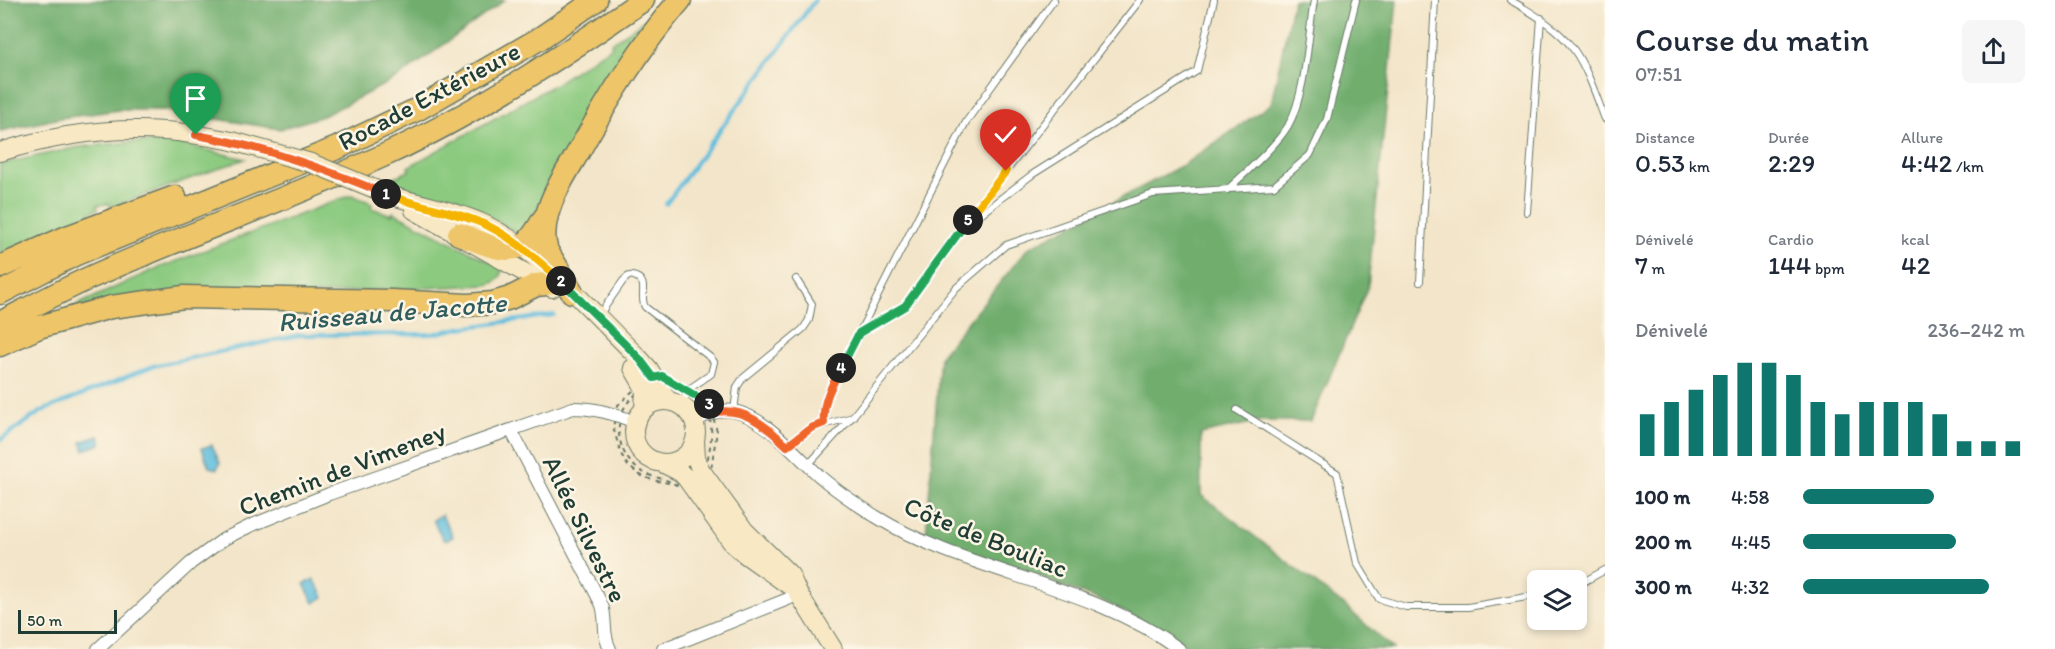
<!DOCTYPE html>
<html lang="fr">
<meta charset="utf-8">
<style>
:root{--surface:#fff;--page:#f6f6f7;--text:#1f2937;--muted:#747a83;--accent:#0f766e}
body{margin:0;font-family:Itim,sans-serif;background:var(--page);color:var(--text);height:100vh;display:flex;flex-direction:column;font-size:22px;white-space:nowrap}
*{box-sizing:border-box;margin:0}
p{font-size:20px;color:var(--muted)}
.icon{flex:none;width:33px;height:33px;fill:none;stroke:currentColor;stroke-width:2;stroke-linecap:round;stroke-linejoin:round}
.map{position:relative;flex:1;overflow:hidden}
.details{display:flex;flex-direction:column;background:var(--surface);width:450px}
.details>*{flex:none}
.fabs{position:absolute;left:1527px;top:570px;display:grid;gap:12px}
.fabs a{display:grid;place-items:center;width:60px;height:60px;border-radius:9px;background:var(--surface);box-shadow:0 3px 9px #0003;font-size:30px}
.scale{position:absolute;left:18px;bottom:15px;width:99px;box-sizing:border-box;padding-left:6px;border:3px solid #1f3d34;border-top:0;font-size:16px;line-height:21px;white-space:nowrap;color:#1f3d34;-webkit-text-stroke:4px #fcf5e5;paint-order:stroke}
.pin{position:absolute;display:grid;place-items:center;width:51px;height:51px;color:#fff;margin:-62px -26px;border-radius:50% 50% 50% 0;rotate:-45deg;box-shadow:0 0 6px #0007}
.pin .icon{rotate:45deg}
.km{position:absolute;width:30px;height:30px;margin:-15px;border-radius:50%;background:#222;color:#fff;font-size:16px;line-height:30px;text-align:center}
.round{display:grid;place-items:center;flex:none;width:63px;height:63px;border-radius:9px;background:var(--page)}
.head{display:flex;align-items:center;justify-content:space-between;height:102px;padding:0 30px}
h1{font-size:33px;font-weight:600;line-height:45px}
.stats{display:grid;grid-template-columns:repeat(3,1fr);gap:9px;height:102px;padding:6px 30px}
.stats div{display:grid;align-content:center}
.stats b{font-size:26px;font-weight:600}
.stats small{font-size:16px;font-weight:400}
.stats p{font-size:16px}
.chart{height:168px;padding:12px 30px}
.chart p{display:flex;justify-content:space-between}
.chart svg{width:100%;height:108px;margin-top:6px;stroke:var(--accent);stroke-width:6}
ul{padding:0 30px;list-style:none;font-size:20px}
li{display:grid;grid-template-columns:96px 72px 1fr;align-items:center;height:45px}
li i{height:15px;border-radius:8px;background:var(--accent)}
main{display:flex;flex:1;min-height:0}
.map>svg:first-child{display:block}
</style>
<main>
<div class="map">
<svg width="1605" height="649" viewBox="0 0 1605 649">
<rect width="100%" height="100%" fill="#fcf5e5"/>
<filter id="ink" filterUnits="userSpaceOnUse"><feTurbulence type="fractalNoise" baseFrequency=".0167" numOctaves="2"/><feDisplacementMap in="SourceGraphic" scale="12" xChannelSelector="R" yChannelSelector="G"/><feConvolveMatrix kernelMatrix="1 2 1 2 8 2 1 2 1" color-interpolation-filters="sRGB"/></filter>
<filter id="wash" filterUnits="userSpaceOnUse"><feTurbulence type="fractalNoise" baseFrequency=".008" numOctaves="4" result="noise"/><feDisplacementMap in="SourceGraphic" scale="24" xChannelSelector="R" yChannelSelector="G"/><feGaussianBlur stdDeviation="1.35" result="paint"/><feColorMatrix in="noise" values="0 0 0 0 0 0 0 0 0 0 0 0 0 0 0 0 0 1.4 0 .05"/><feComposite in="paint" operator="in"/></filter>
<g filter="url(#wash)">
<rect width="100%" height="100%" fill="#f3e5c9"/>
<path fill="#8cca80" stroke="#56845a" stroke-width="1.5" d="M648 18 652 21 521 236 494 219 475 210 425 197 390 179 409 171 408 167 552 86 612 46 611 43Z
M133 142H160L185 145 245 159 111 207 109 204 97 205 98 209 90 212 91 215 0 254V164L79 147Z
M351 195 372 203 371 208 392 215 393 212 502 268C502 279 496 282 487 285L380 290 62 312 153 270Z"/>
<path fill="#71ae6e" stroke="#487651" stroke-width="1.5" d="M0 0H505L399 77 323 116 280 129 161 110H119L61 118 0 131Z
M1293 0H1397L1368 286 1311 421H1260L1201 434V495L1345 606 1393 649H1191L1166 633 1105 602 926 535 940 356 1028 248 1183 165 1271 104Z"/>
<path fill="#5fbddd" stroke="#3f7d88" stroke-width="1.5" d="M99 436 101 444 84 450 81 442Z
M212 445 220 463 217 469 209 467 202 448Z
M442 515 453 537 444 541 433 520Z
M314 579 324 597 314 603 304 584Z"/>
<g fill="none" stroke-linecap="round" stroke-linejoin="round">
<path stroke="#5fbddd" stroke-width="4" d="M666 204 815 0
M0 440 42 411 153 366 300 335 432 334 460 328 554 315"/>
</g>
</g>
<g filter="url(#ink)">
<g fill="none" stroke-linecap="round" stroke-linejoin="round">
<defs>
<path id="lane" d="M1510 0C1533 13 1558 28 1574 50 1588 70 1596 96 1605 119
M1227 190C1245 173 1276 146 1288 126 1306 94 1308 37 1314 0
M1527 212 1541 18
M970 222 1033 174 1197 71 1214 0
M1420 282 1435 0
M600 314 623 281C628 276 630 274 636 277 649 282 639 297 645 307L711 358 714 362 711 374 692 387 684 398 676 403
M860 333 905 306 962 228 1140 0
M1237 410 1337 473 1357 563 1379 599 1406 607H1468L1538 595
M734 411 737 387 743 378 803 329 809 320 812 304 796 279
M824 423 823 414 826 398 966 122 1054 0
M787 446 811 428 853 417
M808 465 853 416 956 288 1006 245 1153 194 1274 186 1310 155 1327 119 1356 0
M1576 586 1605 570"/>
<path id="street" d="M694 421C707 415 719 409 733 411 767 417 798 458 823 479 839 493 857 504 875 516 968 574 1089 583 1179 649
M511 430 602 605C607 622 602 634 610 649
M98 649 191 563 224 539 250 526 329 494 573 408C596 408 614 414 635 422
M663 649 788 599 798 593"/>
<path id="secondary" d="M0 152C52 136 109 127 164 131 187 132 209 137 232 141
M392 196C422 205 456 211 484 224 544 253 592 313 639 358L649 369 668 401
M414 210 552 288
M633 368 645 389 644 409
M634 432a31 31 0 1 1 62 0a31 31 0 1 1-62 0Z
M695 441 696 458 700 469 745 531 790 575 798 593 833 649
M664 464 680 472 686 478 733 544 746 555 787 584"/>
<path id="highway" d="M459 234C480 241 510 260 529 240 535 234 540 225 545 217
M0 267 67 237 175 197
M572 292 547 251C543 240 544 227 547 215 553 192 568 170 580 149 609 98 641 45 680 0
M0 293 76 254 337 148 420 108 539 39 596 0
M0 323C29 308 59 292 89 278 187 234 289 199 387 154 478 112 561 57 643 0
M0 345 39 327 111 307 184 297 392 301 468 305 493 303 510 298 536 285 546 284"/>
</defs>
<use href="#lane" stroke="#697868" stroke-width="8"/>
<use href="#street" stroke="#697868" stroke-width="14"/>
<use href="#secondary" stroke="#697868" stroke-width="20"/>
<use href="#highway" stroke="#697868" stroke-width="25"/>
<path stroke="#697868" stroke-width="2" stroke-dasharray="4.5 4.5" stroke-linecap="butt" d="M660 376 709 403 717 431 711 469 685 486 652 480 640 475 628 466 621 454 613 427 618 405 637 387Z
M662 382H666L699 401C717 418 711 442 707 463L676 485C665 477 653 479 641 471 618 457 611 422 629 401 637 391 651 387 662 382Z"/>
<use href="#lane" stroke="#fff" stroke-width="6"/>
<use href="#street" stroke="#fff" stroke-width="12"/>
<use href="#secondary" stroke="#f8e8c3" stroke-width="18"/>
<use href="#highway" stroke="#eec569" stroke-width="22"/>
<defs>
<path id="secondary-bridge" d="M232 141 311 163 392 196"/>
</defs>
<use href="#secondary-bridge" stroke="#697868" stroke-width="20" stroke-linecap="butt"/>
<use href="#secondary-bridge" stroke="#f8e8c3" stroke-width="18"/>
</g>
</g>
<g fill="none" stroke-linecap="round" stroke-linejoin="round" filter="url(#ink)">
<defs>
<path id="split-1" d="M196 135C265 147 322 168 386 194"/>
<path id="split-2" d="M386 194C416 206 449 210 479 222 510 234 536 259 561 281"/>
<path id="split-3" d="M561 281 639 358 654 378 662 376 709 404"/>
<path id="split-4" d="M709 404 712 413C742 405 767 426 787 446L811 428 824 423C822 402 831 387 841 368"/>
<path id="split-5" d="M841 368 859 333 905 306 968 220"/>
<path id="split-6" d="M968 220 1006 171"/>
</defs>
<use href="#split-1" stroke="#fff" stroke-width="12"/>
<use href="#split-2" stroke="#fff" stroke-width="12"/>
<use href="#split-3" stroke="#fff" stroke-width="12"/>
<use href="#split-4" stroke="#fff" stroke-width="12"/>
<use href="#split-5" stroke="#fff" stroke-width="12"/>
<use href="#split-6" stroke="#fff" stroke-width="12"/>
<use href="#split-1" stroke="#f0652b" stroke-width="8"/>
<use href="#split-2" stroke="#f5b400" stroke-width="8"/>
<use href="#split-3" stroke="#22a559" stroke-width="8"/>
<use href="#split-4" stroke="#f0652b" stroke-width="8"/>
<use href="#split-5" stroke="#22a559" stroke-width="8"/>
<use href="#split-6" stroke="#f5b400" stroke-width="8"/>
</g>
<g text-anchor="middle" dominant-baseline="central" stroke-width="5" stroke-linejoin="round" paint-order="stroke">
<g font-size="26" fill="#1f3d34" stroke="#fcf5e5">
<text transform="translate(429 96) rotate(-28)">Rocade Extérieure</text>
<text transform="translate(342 469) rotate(-21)">Chemin de Vimeney</text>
<text transform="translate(585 529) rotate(64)">Allée Silvestre</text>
<text transform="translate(986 537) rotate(22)">Côte de Bouliac</text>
</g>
<g font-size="27" font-style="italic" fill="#2f5d5e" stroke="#fcf5e5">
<text transform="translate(392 312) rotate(-5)">Ruisseau de Jacotte</text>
</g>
</g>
</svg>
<div class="fabs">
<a><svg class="icon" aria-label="layers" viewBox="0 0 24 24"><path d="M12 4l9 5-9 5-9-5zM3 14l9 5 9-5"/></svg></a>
</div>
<div class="scale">50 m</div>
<div class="pin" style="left:196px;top:135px;background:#1e9e55"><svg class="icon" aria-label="arrive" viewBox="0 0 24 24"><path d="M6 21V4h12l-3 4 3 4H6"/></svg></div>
<div class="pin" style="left:1006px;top:171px;background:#d93025"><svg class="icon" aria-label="check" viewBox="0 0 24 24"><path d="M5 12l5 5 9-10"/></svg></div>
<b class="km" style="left:386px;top:194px">1</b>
<b class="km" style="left:561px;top:281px">2</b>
<b class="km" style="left:709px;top:404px">3</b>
<b class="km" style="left:841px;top:368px">4</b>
<b class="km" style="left:968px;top:220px">5</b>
</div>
<section class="details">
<div class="head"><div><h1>Course du matin</h1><p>07:51</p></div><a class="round"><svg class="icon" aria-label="share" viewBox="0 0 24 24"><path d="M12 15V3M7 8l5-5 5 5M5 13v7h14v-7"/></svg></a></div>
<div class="stats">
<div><p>Distance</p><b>0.53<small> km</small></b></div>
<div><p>Durée</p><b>2:29</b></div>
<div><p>Allure</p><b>4:42<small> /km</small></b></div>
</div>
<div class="stats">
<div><p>Dénivelé</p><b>7<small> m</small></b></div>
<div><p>Cardio</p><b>144<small> bpm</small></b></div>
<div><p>kcal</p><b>42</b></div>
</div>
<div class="chart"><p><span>Dénivelé</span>236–242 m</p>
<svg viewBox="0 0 160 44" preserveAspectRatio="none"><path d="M5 44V27M15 44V22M25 44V17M35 44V11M45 44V6M55 44V6M65 44V11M75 44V22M85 44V27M95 44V22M105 44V22M115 44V22M125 44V27M135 44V38M145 44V38M155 44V38"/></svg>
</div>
<ul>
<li><b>100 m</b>4:58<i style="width:59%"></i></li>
<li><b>200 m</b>4:45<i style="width:69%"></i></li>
<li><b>300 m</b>4:32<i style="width:84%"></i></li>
</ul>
</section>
</main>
